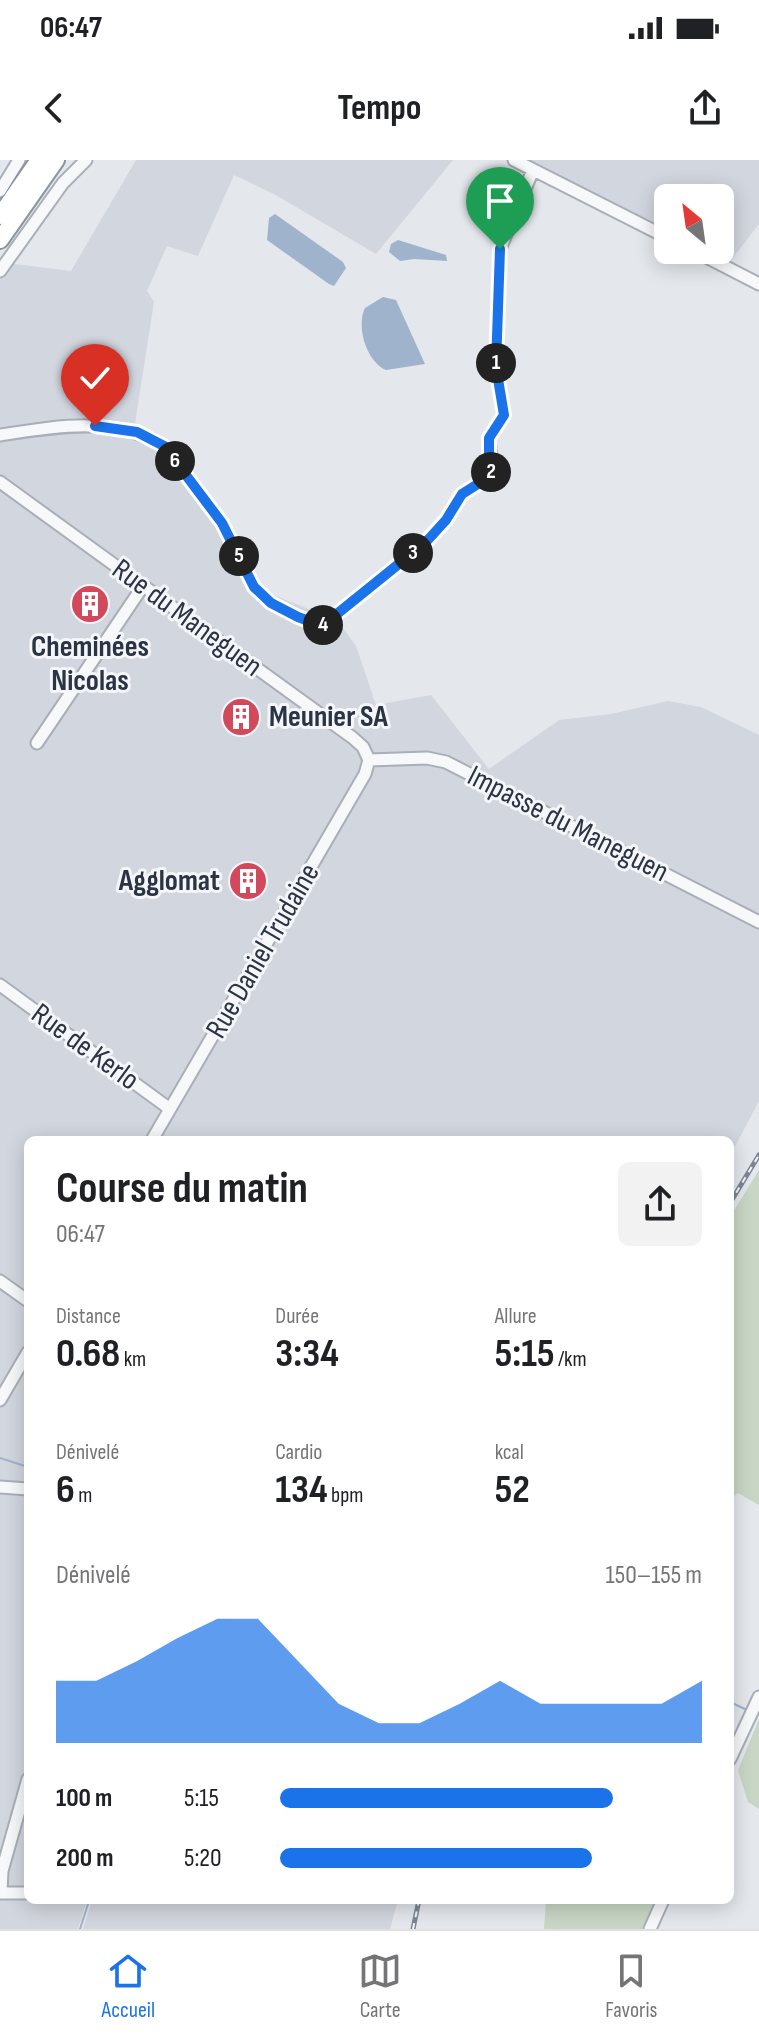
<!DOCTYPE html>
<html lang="fr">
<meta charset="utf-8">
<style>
:root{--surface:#fff;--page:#f2f2f2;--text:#202124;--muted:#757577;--line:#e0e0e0;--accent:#1a73e8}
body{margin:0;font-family:"Sofia Sans Condensed",sans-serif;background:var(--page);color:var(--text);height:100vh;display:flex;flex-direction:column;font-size:30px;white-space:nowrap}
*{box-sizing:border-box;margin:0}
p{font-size:26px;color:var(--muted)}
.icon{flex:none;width:44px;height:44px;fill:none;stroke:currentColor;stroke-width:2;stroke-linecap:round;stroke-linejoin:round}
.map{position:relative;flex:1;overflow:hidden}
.panel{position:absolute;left:24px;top:976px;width:710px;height:768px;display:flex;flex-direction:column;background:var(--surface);border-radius:12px;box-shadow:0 4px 20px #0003}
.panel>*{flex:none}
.needle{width:52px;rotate:331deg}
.buttons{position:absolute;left:654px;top:24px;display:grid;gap:16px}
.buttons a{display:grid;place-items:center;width:80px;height:80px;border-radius:12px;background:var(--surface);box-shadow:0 4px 20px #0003;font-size:40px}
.pin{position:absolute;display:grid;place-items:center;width:68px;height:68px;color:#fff;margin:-82px -34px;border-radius:50% 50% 50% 0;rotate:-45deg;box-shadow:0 0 8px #0007}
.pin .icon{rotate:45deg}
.km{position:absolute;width:40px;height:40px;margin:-20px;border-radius:50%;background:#222;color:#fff;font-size:22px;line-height:40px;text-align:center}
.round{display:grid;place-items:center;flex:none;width:84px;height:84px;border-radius:12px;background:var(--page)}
.overview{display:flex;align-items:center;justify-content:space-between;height:136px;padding:0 32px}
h1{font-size:44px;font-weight:700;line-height:60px}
.metrics{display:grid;grid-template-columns:repeat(3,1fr);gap:12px;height:136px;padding:8px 32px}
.metrics div{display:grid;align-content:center}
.metrics b{font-size:40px;font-weight:700}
.metrics small{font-size:22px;font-weight:400}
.metrics p{font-size:22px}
.chart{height:224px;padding:16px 32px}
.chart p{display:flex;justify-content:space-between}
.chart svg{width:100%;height:144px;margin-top:8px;fill:var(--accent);opacity:.7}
ul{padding:0 32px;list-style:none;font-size:26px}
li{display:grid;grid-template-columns:128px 96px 1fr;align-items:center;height:60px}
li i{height:20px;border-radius:10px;background:var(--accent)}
.status{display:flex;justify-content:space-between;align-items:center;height:56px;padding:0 40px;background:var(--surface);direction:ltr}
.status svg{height:22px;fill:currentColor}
header{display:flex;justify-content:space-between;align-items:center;height:104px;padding:0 32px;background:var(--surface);font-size:36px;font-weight:700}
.tabs{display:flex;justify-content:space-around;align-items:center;height:112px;border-top:2px solid var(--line);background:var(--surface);font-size:22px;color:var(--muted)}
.tabs a{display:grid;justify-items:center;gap:4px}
.tabs .on{color:var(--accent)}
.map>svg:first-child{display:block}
</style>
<div class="status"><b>06:47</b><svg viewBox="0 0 49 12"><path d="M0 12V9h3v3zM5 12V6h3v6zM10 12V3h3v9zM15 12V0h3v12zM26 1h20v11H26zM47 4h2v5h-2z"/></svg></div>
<header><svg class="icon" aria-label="back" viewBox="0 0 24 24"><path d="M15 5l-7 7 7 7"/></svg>Tempo<svg class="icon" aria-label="share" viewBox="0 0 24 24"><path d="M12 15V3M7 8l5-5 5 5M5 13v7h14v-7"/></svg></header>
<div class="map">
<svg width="759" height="1769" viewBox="0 0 759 1769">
<rect width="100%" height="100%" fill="#e4e7ec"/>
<path fill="#d2d6de" d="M136 0H453L376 94 274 34 234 15 198 96 167 86 147 131 154 142 135 263 169 285 229 367 264 431 338 461 356 486 376 545 431 535 489 609 559 560 611 554 668 541 701 547 759 575V941L730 996V980H28V1740H87L78 1769H0V111L6 103 71 111Z
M529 0H759V64L729 103 704 90H720V38H668V72Z
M92 1740H398L390 1769H83Z"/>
<path fill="#c9d6c5" d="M759 1010V1345L738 1333 730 1339V1057Z
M759 1559V1649L748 1642 738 1610Z
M546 1740H656L642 1769H544Z"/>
<path fill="#9fb4cc" d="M275 54 343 102 346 108 334 126 329 124 267 80 269 58Z
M398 80 446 95 447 101 414 99 400 101 389 92 391 84Z
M383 137 396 140 425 204 386 210C366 201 356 166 365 148Z"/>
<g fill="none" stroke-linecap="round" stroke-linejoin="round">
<path stroke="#9fb4cc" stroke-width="2" d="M0 1298 28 1307
M730 1542 747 1550
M80 1769 88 1744"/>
<defs>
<path id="minor" d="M514 0 668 78
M0 31 19 0
M693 90 759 124
M0 111 63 23 86 0
M0 275C53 267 116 255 164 286L222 363 254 427 271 443 298 457 322 466 426 382 446 360 462 334 489 317 491 301 489 278 504 255 496 207 500 89 533 10
M0 322 353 578 363 587 369 600
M37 583 143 426
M369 600 427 598 446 602 759 762
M0 825 170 949
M152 980 365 614 369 600
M0 1121 28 1141
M0 1240 28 1192
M0 1327 28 1329
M730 1599 759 1537
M0 1733H28
M1 1733 2 1711 28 1619
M650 1769 663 1740"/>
<path id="highway" d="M0 56 39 0
M0 80 56 0"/>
</defs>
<use href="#minor" stroke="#a9aeb7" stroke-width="15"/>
<use href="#highway" stroke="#8b94a3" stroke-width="20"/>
<use href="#minor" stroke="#f7f8fa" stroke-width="11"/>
<use href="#highway" stroke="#fff" stroke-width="16"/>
<defs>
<path id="rail" d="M730 1043 759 995
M413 1769 419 1740"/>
</defs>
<use href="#rail" stroke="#7d8696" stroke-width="5"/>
<use href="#rail" stroke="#f4f6f9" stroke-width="2" stroke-dasharray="6" stroke-linecap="butt"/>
</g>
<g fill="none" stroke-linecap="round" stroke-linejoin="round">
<defs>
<path id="route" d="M95 266 137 272 164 286 222 363 254 427 271 443 298 457 322 466 426 382 446 360 462 334 489 317V278L504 255 496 207 500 89"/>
</defs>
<use href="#route" stroke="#fff" stroke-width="16"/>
<use href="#route" stroke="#1a73e8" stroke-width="10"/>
</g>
<defs>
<symbol id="building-disc" viewBox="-11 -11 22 22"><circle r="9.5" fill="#d1495b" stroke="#f4f6f9"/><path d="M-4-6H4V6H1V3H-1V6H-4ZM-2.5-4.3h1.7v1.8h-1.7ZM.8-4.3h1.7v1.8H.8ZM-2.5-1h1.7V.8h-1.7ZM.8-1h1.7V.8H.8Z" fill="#fff"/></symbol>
</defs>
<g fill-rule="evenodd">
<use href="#building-disc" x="68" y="422" width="44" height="44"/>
<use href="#building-disc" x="219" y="535" width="44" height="44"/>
<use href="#building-disc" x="226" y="699" width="44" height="44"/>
</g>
<g text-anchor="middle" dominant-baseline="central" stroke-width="6" stroke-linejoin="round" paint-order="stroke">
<g font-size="30" fill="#2b3445" stroke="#f4f6f9">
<text transform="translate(187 458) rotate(36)">Rue du Maneguen</text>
<text transform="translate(568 664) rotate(27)">Impasse du Maneguen</text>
<text transform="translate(263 791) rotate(-60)">Rue Daniel Trudaine</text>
<text transform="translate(85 887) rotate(36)">Rue de Kerlo</text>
</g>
<g font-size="30" font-weight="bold" fill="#2b3445" stroke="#f4f6f9">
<text x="90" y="487">Cheminées<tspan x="90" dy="34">Nicolas</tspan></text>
<text x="269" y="557" text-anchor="start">Meunier SA</text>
<text x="220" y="721" text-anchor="end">Agglomat</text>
</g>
</g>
</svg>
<div class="buttons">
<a><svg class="needle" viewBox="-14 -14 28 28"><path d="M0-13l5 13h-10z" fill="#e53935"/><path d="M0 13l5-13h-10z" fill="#757577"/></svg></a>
</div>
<div class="pin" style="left:500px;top:89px;background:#1e9e55"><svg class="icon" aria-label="arrive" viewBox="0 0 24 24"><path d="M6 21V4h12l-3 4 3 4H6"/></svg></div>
<div class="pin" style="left:95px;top:266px;background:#d93025"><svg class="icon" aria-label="check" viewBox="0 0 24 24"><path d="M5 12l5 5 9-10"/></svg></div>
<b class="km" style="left:496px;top:203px">1</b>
<b class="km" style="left:491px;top:312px">2</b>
<b class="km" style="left:413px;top:393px">3</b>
<b class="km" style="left:323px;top:465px">4</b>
<b class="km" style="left:239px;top:396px">5</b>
<b class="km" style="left:175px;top:301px">6</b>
<section class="panel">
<div class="overview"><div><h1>Course du matin</h1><p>06:47</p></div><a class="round"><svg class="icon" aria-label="share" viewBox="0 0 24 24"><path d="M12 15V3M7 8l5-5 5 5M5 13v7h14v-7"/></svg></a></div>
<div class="metrics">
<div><p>Distance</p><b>0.68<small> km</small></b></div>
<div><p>Durée</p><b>3:34</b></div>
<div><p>Allure</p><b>5:15<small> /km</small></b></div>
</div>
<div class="metrics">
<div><p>Dénivelé</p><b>6<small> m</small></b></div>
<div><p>Cardio</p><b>134<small> bpm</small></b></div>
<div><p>kcal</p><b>52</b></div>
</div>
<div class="chart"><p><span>Dénivelé</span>150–155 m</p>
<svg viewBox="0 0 160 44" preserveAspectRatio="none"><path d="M0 44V25L10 25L20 19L30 12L40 6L50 6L60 19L70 32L80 38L90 38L100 32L110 25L120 32L130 32L140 32L150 32L160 25V44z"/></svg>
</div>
<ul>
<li><b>100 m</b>5:15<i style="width:79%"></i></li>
<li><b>200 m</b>5:20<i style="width:74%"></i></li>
</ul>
</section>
</div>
<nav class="tabs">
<a class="on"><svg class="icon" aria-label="home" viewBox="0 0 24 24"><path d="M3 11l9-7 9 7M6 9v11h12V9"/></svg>Accueil</a>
<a><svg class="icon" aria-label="map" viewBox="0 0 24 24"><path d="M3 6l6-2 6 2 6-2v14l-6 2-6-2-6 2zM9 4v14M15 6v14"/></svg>Carte</a>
<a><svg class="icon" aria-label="saved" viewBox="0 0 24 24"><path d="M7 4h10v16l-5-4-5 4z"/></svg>Favoris</a>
</nav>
